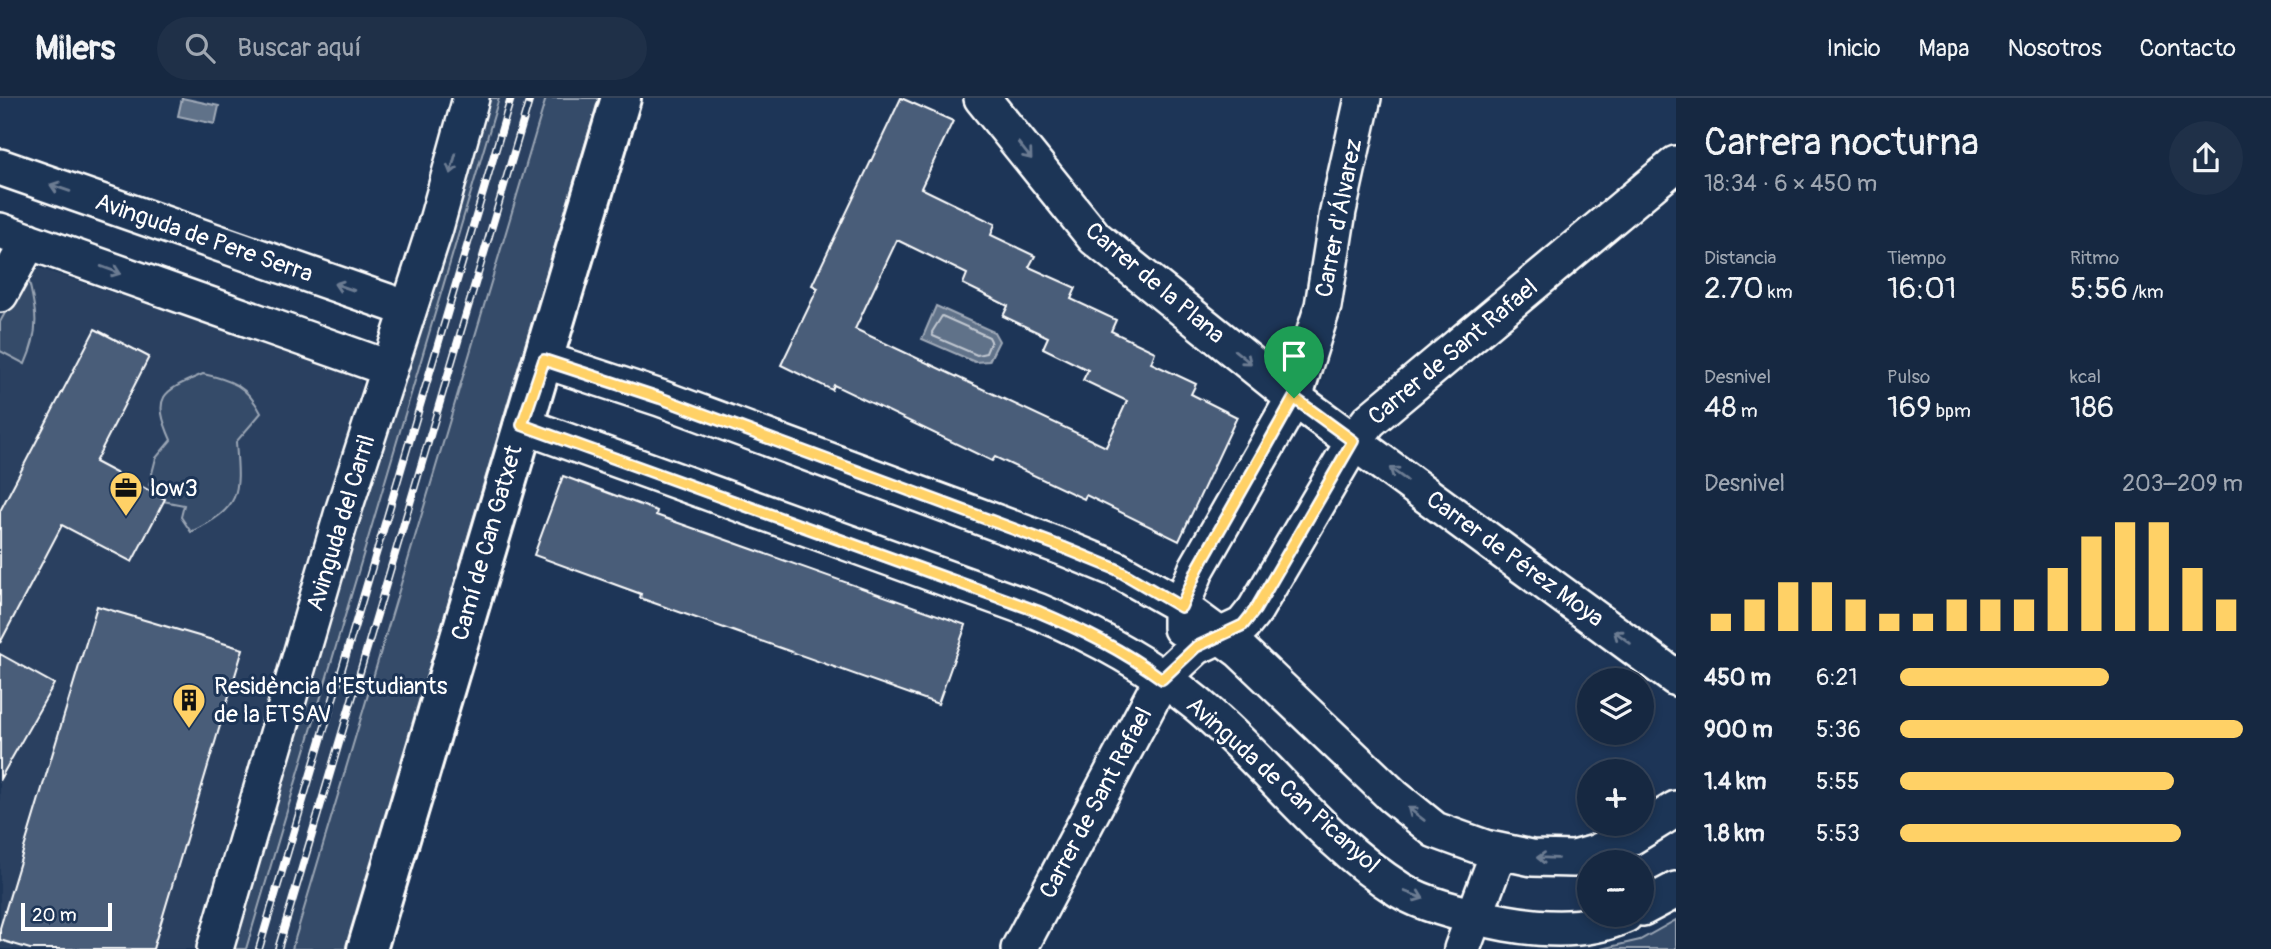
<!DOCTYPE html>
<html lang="es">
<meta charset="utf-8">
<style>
:root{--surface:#162841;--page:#1f3048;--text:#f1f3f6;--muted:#9ea6b1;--line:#35445a;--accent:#ffd166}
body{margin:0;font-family:Pangolin,sans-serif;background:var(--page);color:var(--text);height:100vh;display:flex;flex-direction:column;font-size:26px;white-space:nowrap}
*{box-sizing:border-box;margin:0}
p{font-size:23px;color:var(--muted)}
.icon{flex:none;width:38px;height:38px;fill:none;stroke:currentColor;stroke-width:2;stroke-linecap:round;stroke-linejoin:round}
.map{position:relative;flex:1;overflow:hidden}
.side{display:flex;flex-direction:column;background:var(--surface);width:595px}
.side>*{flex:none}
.buttons{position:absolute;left:1577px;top:570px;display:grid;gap:14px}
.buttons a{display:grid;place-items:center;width:77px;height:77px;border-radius:50%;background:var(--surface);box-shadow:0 4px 10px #0003,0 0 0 2px var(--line);font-size:35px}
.scale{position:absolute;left:21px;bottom:18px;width:91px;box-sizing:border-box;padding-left:7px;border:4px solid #fff;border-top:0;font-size:19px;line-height:24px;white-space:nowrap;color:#fff;-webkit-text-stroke:5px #1d3557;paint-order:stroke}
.pin{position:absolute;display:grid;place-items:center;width:60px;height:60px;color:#fff;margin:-72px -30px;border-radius:50% 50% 50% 0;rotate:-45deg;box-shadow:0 0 7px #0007}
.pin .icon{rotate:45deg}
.round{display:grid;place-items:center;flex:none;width:74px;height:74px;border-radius:37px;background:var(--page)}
.head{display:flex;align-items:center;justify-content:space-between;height:119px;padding:0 28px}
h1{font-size:38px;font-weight:600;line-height:52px}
.metrics{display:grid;grid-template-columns:repeat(3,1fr);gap:10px;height:119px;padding:7px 28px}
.metrics div{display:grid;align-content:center}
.metrics b{font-size:30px;font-weight:600}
.metrics small{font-size:19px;font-weight:400}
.metrics p{font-size:19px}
.chart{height:196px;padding:14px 28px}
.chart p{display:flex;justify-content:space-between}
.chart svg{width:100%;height:126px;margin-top:7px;stroke:var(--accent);stroke-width:6}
ul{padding:0 28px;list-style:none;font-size:23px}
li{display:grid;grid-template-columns:112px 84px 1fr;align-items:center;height:52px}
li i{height:18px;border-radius:9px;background:var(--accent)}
header{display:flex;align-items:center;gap:42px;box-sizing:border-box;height:98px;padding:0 35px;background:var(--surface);border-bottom:2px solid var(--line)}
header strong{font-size:33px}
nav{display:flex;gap:38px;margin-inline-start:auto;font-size:24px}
.search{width:490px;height:63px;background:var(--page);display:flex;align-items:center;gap:18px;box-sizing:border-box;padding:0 24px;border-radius:38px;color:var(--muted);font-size:26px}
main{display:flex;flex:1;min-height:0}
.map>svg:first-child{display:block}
</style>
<header>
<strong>Milers</strong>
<div class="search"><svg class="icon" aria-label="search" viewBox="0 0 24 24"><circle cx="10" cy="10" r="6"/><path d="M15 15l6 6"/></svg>Buscar aquí</div>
<nav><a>Inicio</a><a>Mapa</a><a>Nosotros</a><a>Contacto</a></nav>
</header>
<main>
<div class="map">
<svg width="1676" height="851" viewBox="0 0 1676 851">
<rect width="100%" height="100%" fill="#1d3557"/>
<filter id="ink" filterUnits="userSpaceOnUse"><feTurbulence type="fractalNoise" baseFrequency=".0143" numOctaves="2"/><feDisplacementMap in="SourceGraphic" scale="14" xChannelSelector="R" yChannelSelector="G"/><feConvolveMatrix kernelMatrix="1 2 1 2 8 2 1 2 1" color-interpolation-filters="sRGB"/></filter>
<g filter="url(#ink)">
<path fill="#2a4161" d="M499 0H546L292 851H246Z
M0 157 358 277 374 319 215 851H0Z"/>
<path fill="#364b69" stroke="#9aa5b4" stroke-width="2" d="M485 0H499L246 851H227Z
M546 0H599L472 425 348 851H292Z
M27 175C36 212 41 230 25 266L0 253V224Z
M203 276C232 282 247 288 261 315L236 344C240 396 242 409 191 434L181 419 184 407 163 403 149 387 156 360 171 342C151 297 163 293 203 276Z
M1676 822V851H1601L1640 842Z"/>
<path fill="#617289" stroke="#a0aab8" stroke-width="2" d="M182 0 219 8 215 26 178 18Z
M936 208 994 234 999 243 989 263 975 264 922 241Z"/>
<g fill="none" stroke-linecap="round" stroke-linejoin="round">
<path stroke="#c0c7d0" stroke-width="2" d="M942 218 989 239 991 243 986 255 977 257 933 238 932 234Z"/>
</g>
<path fill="#4a5d79" stroke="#fff" stroke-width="2" fill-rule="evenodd" d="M901 0 953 23 921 90 995 126 991 137 1035 158 1029 169 1076 190 1071 201 1116 222 1111 233 1155 254 1151 265 1196 286 1191 296 1237 319 1179 443 1086 397 1084 401 995 359 992 363 834 287 832 292 781 267 818 190 812 187ZM897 142 967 176 963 186 1008 208 1003 218 1048 239 1043 250 1088 272 1083 282 1127 303 1106 349 855 231Z
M95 231 149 259 95 364 165 401 132 464 62 427 0 545V413Z
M563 378 657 413 656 417 966 527 938 606 640 500 641 496 534 457Z
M97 508 243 551 153 851H30L0 842V830Z
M0 556 54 586 0 681Z"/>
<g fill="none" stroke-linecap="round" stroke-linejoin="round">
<defs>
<path id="street" d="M982 0 1095 140 1294 300 1676 580
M0 69 408 211
M0 133 388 270
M0 196 29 143
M544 262 660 300 1062 449 1116 471 1173 503 1241 553 1393 698 1435 732 1485 750 1532 760 1574 761 1595 755 1631 739 1676 711
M522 327 1037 513C1095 537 1148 566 1197 606 1267 664 1322 743 1400 792 1428 809 1474 819 1506 825 1545 832 1589 834 1625 817
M1181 530V509L1197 470 1294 300 1323 208 1338 113 1363 0
M1642 810 1676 792
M215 851 342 417 435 130 471 0
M1019 851 1162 581 1196 549 1243 527 1255 512 1354 343 1369 323 1676 66
M1462 851 1499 753"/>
<path id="secondary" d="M367 851 621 0"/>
</defs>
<use href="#street" stroke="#fff" stroke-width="40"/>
<use href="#secondary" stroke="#fff" stroke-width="44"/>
<use href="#street" stroke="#1d3557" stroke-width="35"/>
<use href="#secondary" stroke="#1d3557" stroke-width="38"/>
<defs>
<path id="rail" d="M259 851 511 0
M278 851 530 0"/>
</defs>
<use href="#rail" stroke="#fff" stroke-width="8"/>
<use href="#rail" stroke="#1d3557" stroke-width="5" stroke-dasharray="16" stroke-linecap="butt"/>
</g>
<defs><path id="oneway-shaft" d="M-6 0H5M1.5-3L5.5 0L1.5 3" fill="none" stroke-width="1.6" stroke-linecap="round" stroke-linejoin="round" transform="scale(1.75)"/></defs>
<g stroke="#6c7c92">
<use href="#oneway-shaft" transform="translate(1025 53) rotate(51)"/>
<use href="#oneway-shaft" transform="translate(453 66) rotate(105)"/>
<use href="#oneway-shaft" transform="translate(60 90) rotate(-161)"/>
<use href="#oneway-shaft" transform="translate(111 172) rotate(20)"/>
<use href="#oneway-shaft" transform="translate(344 189) rotate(-161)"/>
<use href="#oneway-shaft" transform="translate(1243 259) rotate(39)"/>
<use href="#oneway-shaft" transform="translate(1398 376) rotate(-144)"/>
<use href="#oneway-shaft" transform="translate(1622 539) rotate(-143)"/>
<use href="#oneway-shaft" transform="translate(1416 716) rotate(-142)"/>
<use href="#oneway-shaft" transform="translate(1547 760) rotate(-178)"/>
<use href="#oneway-shaft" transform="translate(1414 797) rotate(21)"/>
</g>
</g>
<g fill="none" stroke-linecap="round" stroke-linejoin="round" filter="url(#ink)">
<defs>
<path id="route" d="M544 262 660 300 1062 449 1116 471 1181 509 1198 470 1294 300 1353 343 1255 512 1243 527 1196 549 1162 581C1123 552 1082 532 1037 513L522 327Z"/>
</defs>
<use href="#route" stroke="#fff" stroke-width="14"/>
<use href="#route" stroke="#ffd166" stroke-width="9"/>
</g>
<defs>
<symbol id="office-pin" viewBox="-11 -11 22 30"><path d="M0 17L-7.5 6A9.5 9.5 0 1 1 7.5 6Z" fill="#ffd166" stroke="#1d3557"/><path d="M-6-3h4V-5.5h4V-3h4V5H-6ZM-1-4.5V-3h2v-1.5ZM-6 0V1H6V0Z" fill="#111"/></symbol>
<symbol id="building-pin" viewBox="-11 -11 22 30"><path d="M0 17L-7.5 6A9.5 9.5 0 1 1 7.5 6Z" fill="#ffd166" stroke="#1d3557"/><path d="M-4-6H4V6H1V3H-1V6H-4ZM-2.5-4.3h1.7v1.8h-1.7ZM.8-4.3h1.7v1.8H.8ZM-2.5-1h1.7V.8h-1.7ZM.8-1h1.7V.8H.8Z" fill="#111"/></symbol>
</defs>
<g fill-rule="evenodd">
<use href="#office-pin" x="107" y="371" width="38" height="52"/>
<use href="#building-pin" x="170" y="583" width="38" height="52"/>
</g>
<g text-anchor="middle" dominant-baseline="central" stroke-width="6" stroke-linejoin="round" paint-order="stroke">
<g font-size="24" fill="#fff" stroke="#1d3557">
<text transform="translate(1339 120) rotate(-79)">Carrer d'Álvarez</text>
<text transform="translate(204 140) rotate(19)">Avinguda de Pere Serra</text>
<text transform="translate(1155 185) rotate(40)">Carrer de la Plana</text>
<text transform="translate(1453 254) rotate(-40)">Carrer de Sant Rafael</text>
<text transform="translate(341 425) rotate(-73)">Avinguda del Carril</text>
<text transform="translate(487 445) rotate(-74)">Camí de Can Gatxet</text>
<text transform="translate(1515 461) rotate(36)">Carrer de Pérez Moya</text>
<text transform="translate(1283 687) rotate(42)">Avinguda de Can Picanyol</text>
<text transform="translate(1096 705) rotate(-62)">Carrer de Sant Rafael</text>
</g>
<g font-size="24" fill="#fff" stroke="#1d3557" text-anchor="start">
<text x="150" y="390">low3</text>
<text x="214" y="588">Residència d'Estudiants<tspan x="214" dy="28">de la ETSAV</tspan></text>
</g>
</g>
</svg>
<div class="buttons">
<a><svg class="icon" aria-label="layers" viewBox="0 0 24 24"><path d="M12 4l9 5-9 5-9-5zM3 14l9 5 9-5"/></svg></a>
<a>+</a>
<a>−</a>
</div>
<div class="scale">20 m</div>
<div class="pin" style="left:1294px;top:300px;background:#1e9e55"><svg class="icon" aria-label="arrive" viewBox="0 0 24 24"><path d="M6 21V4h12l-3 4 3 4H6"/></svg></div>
</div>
<section class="side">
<div class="head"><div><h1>Carrera nocturna</h1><p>18:34 · 6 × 450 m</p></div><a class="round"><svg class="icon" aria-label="share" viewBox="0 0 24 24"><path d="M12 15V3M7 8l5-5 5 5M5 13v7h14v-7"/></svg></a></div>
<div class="metrics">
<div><p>Distancia</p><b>2.70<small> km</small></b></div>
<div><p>Tiempo</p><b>16:01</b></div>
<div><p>Ritmo</p><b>5:56<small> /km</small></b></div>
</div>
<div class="metrics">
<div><p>Desnivel</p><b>48<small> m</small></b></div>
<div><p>Pulso</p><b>169<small> bpm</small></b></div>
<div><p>kcal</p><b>186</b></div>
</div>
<div class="chart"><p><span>Desnivel</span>203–209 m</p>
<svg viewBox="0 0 160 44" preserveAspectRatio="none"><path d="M5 44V38M15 44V33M25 44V27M35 44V27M45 44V33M55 44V38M65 44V38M75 44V33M85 44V33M95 44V33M105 44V22M115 44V11M125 44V6M135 44V6M145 44V22M155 44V33"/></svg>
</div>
<ul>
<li><b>450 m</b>6:21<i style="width:61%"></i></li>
<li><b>900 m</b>5:36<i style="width:100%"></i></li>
<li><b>1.4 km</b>5:55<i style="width:80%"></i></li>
<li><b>1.8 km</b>5:53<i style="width:82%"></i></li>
</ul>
</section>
</main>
